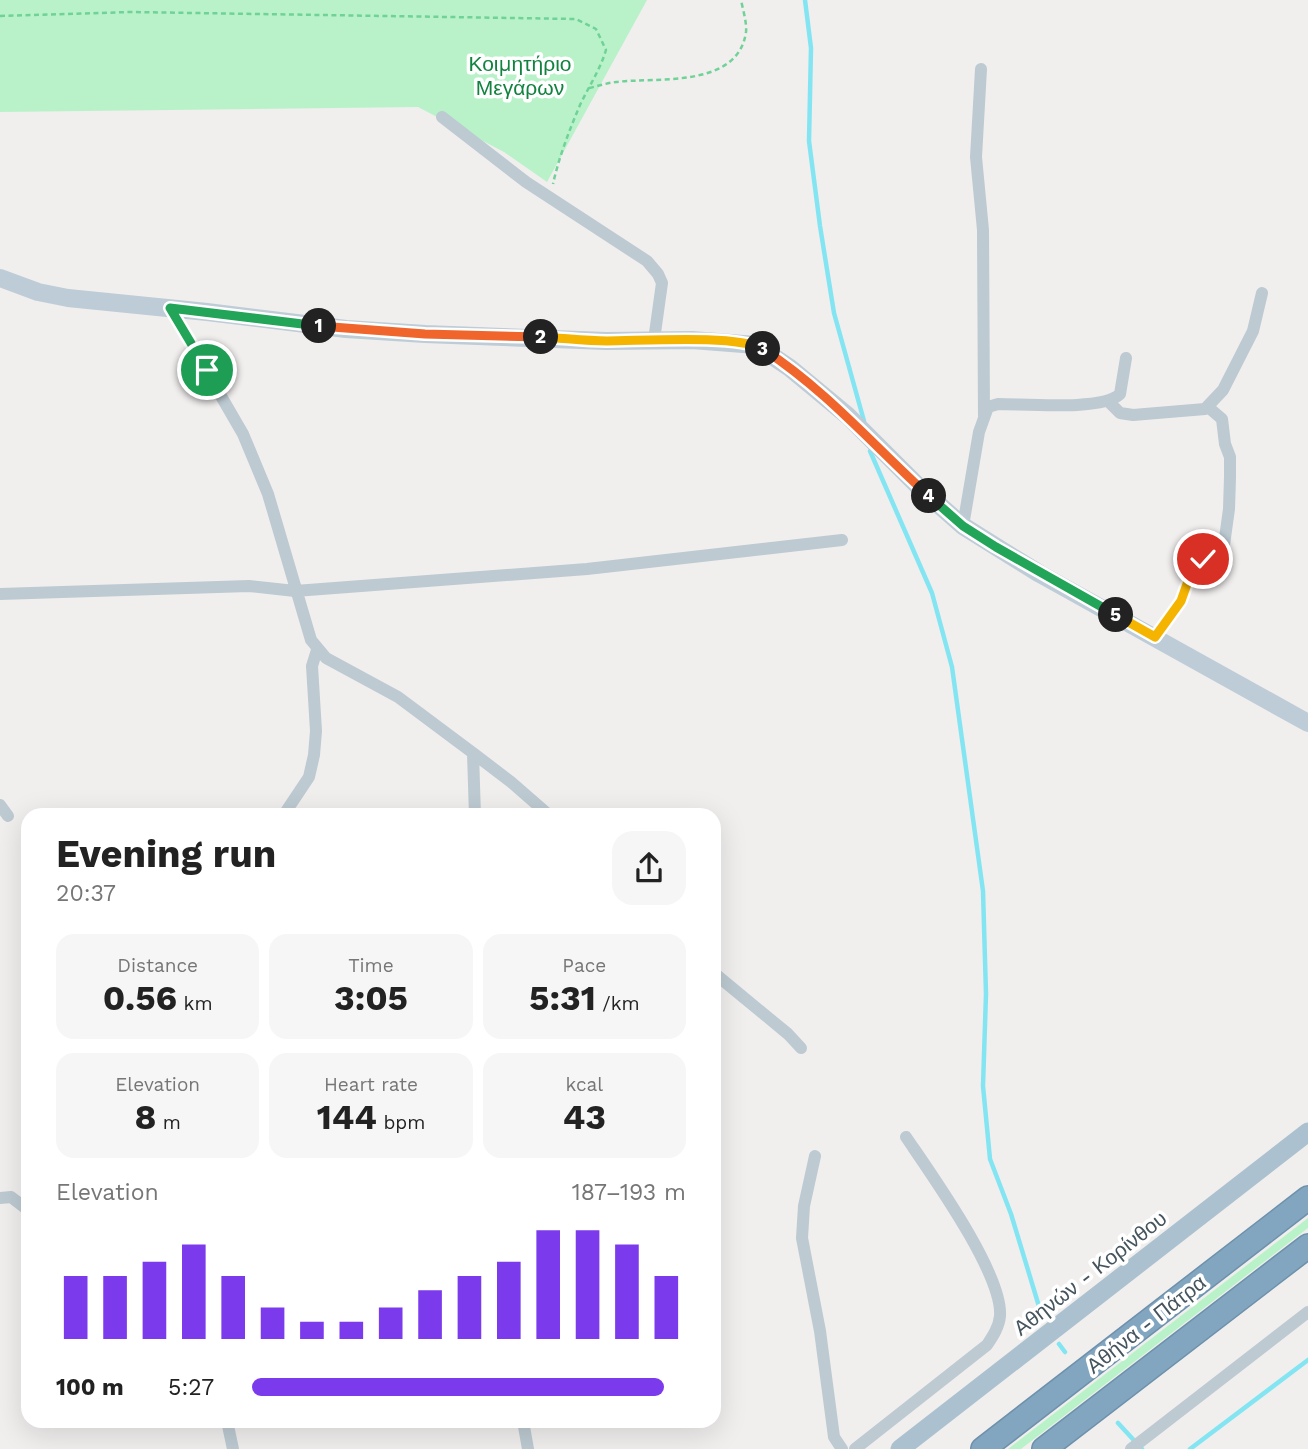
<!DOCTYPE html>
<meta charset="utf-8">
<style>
:root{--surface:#fff;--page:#f6f6f6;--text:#222;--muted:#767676;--accent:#7c3aed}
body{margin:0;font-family:"Work Sans",sans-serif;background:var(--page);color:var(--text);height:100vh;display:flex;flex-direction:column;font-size:26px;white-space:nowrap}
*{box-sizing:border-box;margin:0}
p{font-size:23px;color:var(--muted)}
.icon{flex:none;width:38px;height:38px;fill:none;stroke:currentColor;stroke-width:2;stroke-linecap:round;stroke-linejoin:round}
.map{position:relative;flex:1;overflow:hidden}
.drawer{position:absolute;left:21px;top:808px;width:700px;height:620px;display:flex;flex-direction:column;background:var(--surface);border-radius:21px;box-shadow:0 7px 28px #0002}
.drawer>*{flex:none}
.pin{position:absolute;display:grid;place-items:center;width:60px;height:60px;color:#fff;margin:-30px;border:4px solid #fff;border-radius:50%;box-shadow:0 2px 7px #0007}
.km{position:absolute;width:35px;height:35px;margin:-18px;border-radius:50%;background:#222;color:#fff;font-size:19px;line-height:35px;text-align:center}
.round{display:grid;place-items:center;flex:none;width:74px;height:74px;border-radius:21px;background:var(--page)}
.overview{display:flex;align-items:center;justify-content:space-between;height:119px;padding:0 35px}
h1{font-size:38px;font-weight:700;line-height:52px}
.figures{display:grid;grid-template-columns:repeat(3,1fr);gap:10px;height:119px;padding:7px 35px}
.figures div{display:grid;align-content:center;border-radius:18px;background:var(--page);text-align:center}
.figures b{font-size:35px;font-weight:700}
.figures small{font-size:19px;font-weight:400}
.figures p{font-size:19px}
.chart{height:196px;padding:14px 35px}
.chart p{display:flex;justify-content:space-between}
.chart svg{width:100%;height:126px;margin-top:7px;stroke:var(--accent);stroke-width:6}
ul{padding:0 35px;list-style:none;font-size:23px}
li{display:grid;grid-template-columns:112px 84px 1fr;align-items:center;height:52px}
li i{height:18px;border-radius:9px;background:var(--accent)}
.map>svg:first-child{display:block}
</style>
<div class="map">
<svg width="1308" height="1449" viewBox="0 0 1308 1449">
<rect width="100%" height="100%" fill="#f1eeee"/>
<path fill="#b9f2c9" d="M0 0H647L547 182 504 152 418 107 0 112Z
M1308 1218V1228L1021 1449H1008Z"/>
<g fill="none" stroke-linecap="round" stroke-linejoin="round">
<path stroke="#83e5f2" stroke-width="4.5" d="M805 0 811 48 809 141 820 226 834 313 864 421
M870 451 932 593 952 667 983 891 986 994 983 1086 990 1159 1011 1214 1041 1313
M1059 1344 1065 1352
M1118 1423 1142 1449
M1190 1449 1308 1360"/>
<defs>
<path id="highway" d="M983 1449 1308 1198
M1044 1449 1308 1246"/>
</defs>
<use href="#highway" stroke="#6d91ac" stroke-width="26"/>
<path stroke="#6fd297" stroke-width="2.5" stroke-dasharray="5 3.5" stroke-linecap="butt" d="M0 16 131 12 576 19 596 29 606 50C600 70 589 86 580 105 569 131 559 157 553 184
M589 88C598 86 607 83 616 82 656 77 738 89 746 32 747 23 743 10 741 0"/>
<path stroke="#bdcad1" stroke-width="12" d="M981 69 976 157 983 230 984 416
M442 117 526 182 647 261 658 274 662 283 654 340
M170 308 243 434 268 494 311 640 326 658 398 697 473 753 475 816
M1109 402 1120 413 1133 415 1205 409 1223 390 1253 331 1262 293
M963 526 979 432 988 407 998 404C1025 404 1103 411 1120 394L1126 358
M0 594 249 586 295 591 587 569 842 540
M1155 637 1181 601 1193 567 1199 562 1220 552 1224 545 1229 509 1230 477V457L1225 444 1222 419 1208 407
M473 753 511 782 550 816
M0 805 8 816
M283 816 309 777 314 755 316 731 312 666 317 650
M714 973 788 1034 801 1048
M815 1156 804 1206 802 1238 820 1331 834 1437 842 1449
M0 1198 11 1197 28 1210
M227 1421 233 1449
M523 1421 528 1449
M855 1449 987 1345C993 1336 999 1327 1000 1316 1003 1274 931 1174 906 1137
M1131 1449 1308 1312"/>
<path stroke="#bdccd6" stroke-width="18" d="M0 278 38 292 68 298 207 312 346 329 425 334 606 341 692 340 756 345 790 368 848 416 921 489 963 526 1040 574 1308 723"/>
<path stroke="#acc1cf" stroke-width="19" d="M900 1449 1308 1132"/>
<use href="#highway" stroke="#82a6c0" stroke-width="23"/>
</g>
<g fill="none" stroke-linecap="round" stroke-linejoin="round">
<defs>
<path id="split-1" d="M207 370 170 308 319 326"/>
<path id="split-2" d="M319 326 425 334 541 337"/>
<path id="split-3" d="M541 337C563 338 585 341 607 341 641 341 737 334 763 349"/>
<path id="split-4" d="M763 349C826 390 874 446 929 496"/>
<path id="split-5" d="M929 496 963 526 996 547 1116 615"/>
<path id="split-6" d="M1116 615 1155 637 1181 601 1193 567 1203 559"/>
</defs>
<use href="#split-1" stroke="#fff" stroke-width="14"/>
<use href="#split-2" stroke="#fff" stroke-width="14"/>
<use href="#split-3" stroke="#fff" stroke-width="14"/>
<use href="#split-4" stroke="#fff" stroke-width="14"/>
<use href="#split-5" stroke="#fff" stroke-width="14"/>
<use href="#split-6" stroke="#fff" stroke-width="14"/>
<use href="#split-1" stroke="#22a559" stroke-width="9"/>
<use href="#split-2" stroke="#f0652b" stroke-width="9"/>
<use href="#split-3" stroke="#f5b400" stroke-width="9"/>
<use href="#split-4" stroke="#f0652b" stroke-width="9"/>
<use href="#split-5" stroke="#22a559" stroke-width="9"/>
<use href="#split-6" stroke="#f5b400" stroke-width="9"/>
</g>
<g text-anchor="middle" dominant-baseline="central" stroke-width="7" stroke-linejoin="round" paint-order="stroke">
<g font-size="21" fill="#11833f" stroke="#fff">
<text x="520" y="63">Κοιμητήριο<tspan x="520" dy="24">Μεγάρων</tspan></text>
</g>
<g font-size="21" fill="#45545d" stroke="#fff">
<text transform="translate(1090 1273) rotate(-38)">Αθηνών - Κορίνθου</text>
<text transform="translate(1146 1324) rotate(-38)">Αθήνα - Πάτρα</text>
</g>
</g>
</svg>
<div class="pin" style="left:207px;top:370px;background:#1e9e55"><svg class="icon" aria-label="arrive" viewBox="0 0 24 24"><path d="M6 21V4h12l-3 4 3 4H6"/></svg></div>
<div class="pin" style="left:1203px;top:559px;background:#d93025"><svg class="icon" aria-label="check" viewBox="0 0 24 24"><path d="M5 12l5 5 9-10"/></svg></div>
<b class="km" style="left:319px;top:326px">1</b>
<b class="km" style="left:541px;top:337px">2</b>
<b class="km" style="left:763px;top:349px">3</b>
<b class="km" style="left:929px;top:496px">4</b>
<b class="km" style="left:1116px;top:615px">5</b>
<section class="drawer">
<div class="overview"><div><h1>Evening run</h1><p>20:37</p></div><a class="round"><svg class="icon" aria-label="share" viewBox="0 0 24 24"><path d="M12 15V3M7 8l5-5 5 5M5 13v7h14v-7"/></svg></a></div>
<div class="figures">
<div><p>Distance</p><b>0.56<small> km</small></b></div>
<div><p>Time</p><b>3:05</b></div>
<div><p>Pace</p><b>5:31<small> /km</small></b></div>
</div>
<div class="figures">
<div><p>Elevation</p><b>8<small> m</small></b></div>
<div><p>Heart rate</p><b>144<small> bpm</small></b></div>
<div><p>kcal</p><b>43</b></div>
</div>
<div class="chart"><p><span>Elevation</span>187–193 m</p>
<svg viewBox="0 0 160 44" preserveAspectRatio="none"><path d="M5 44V22M15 44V22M25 44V17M35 44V11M45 44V22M55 44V33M65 44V38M75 44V38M85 44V33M95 44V27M105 44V22M115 44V17M125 44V6M135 44V6M145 44V11M155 44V22"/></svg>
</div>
<ul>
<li><b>100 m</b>5:27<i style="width:95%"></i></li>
</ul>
</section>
</div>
